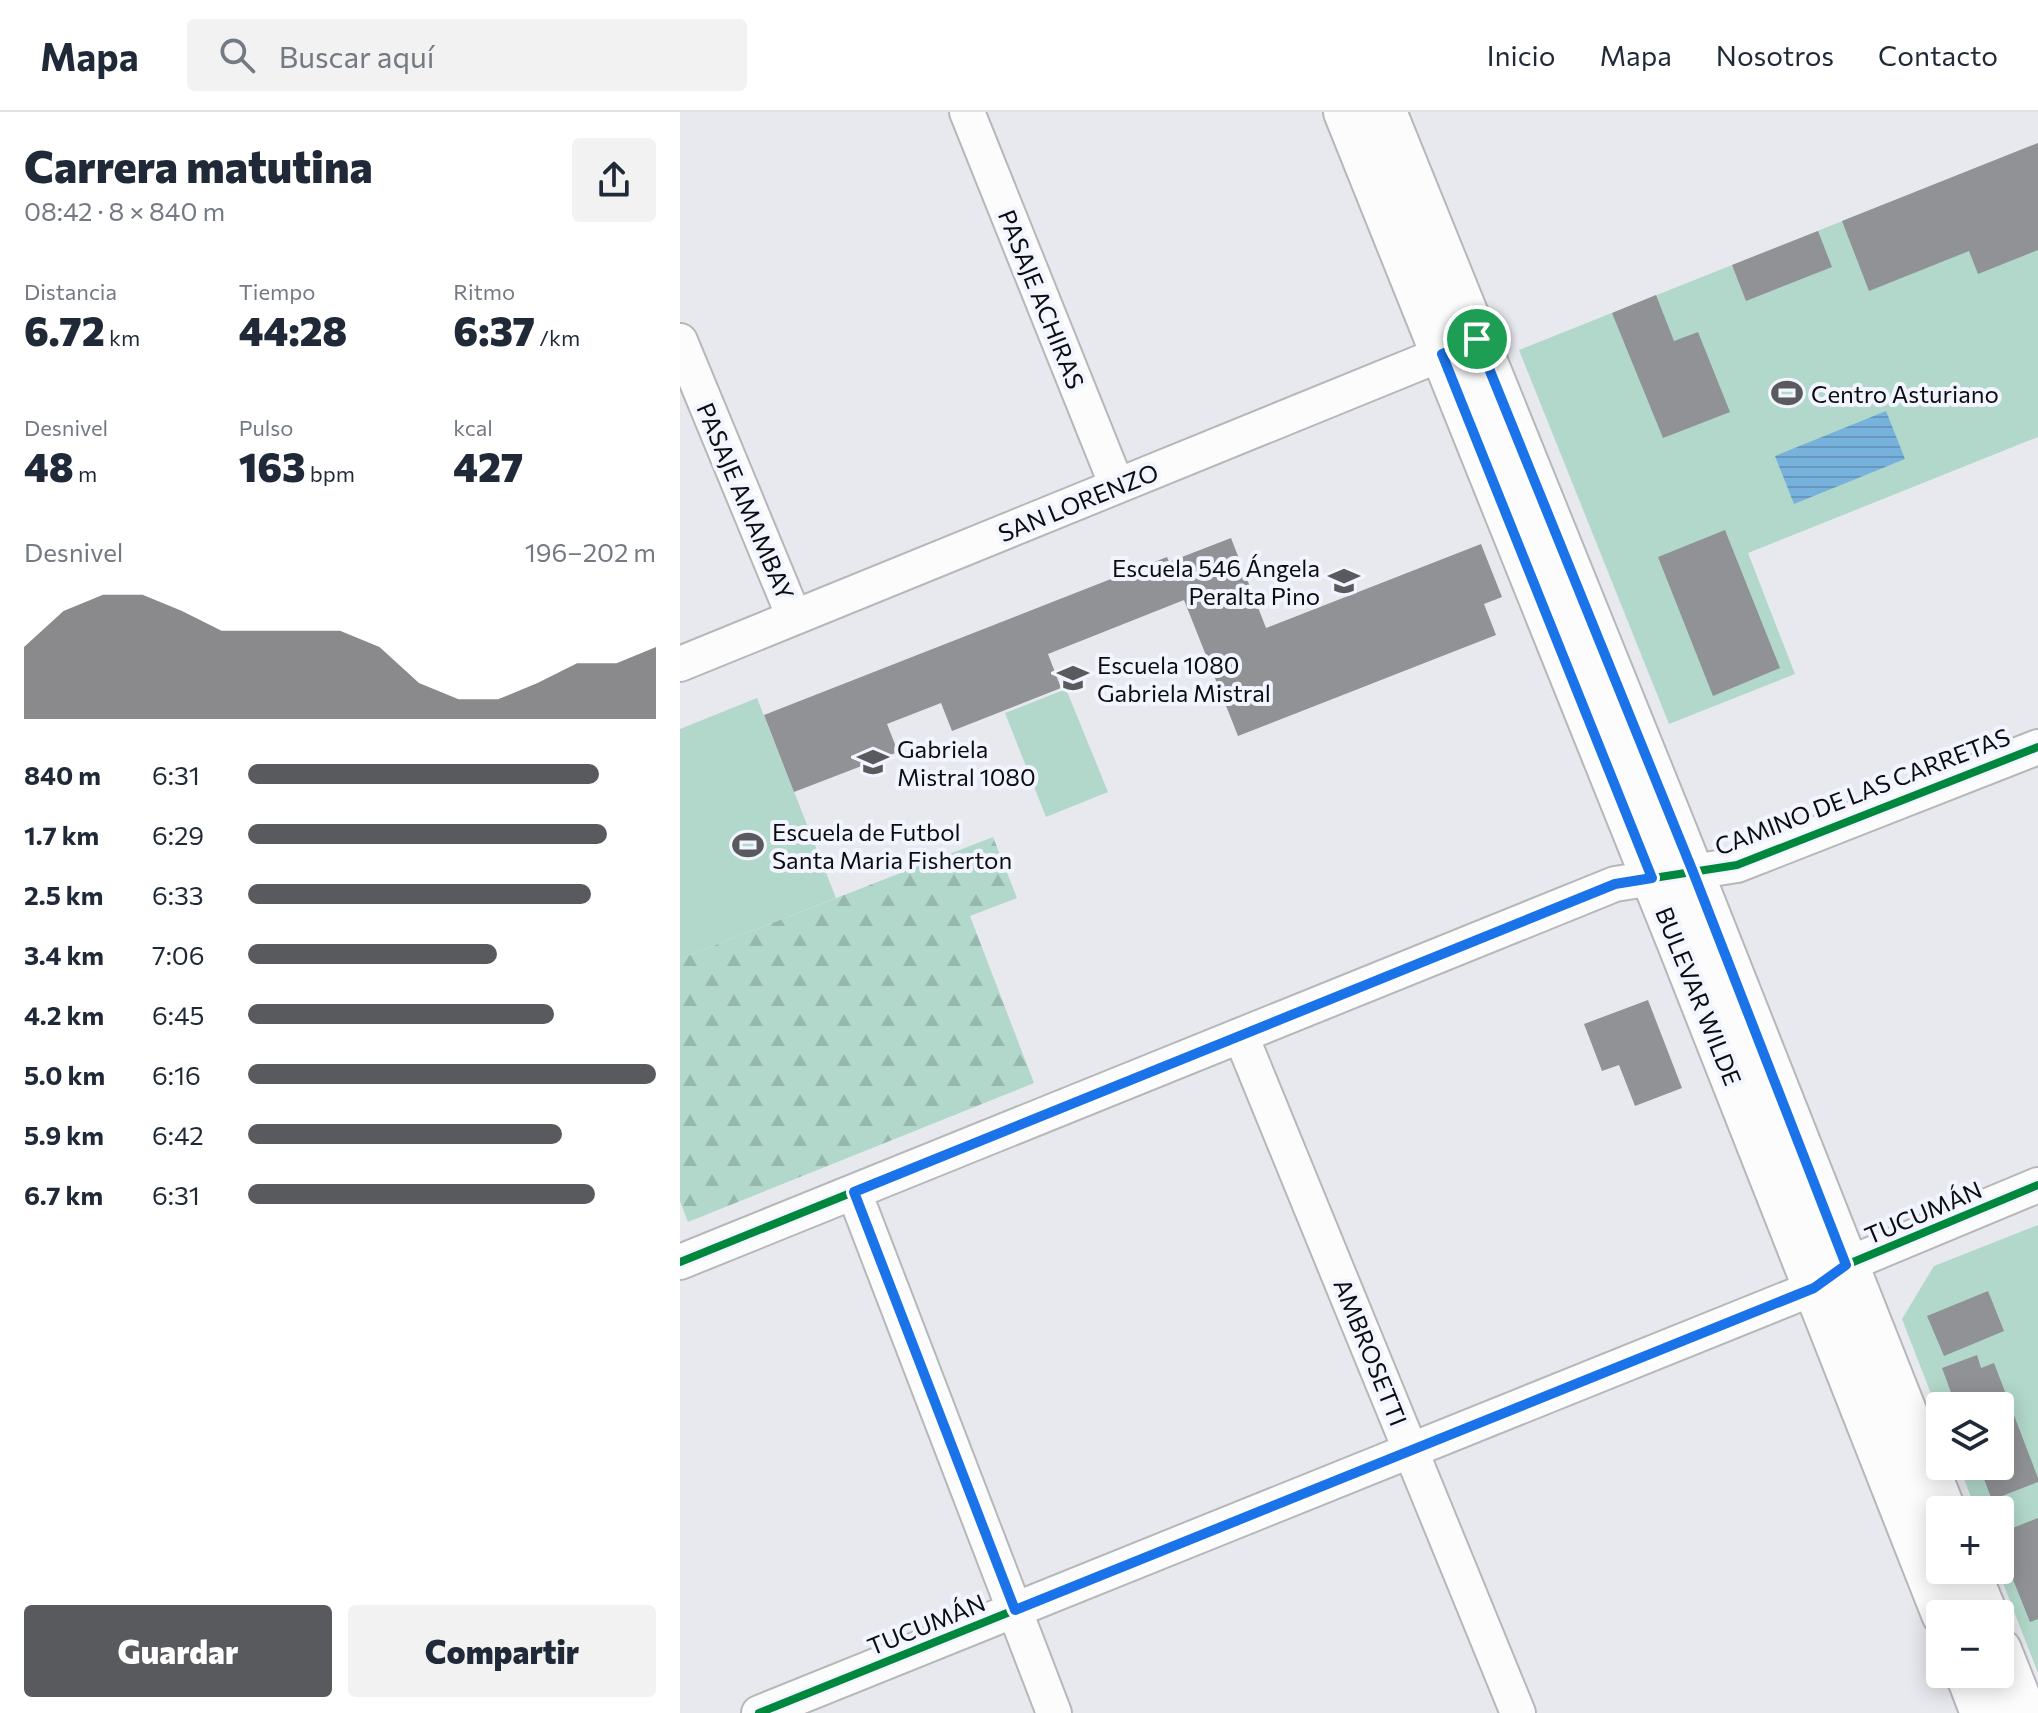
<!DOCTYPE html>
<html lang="es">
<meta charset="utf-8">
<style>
:root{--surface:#fff;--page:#f2f2f3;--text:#1f2937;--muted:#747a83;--line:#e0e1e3;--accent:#595a5e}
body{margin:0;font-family:Commissioner,sans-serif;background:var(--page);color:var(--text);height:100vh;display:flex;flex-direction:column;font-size:30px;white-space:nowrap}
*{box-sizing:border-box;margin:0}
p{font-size:26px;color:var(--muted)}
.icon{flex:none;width:44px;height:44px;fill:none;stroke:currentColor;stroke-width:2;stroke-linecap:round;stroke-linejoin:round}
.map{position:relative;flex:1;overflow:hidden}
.side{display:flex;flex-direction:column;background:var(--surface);width:680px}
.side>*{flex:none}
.tools{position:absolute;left:1246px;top:1280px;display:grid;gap:16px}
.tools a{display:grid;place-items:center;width:88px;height:88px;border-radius:8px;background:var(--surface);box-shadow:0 4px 20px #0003;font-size:40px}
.pin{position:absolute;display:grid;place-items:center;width:68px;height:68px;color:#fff;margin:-34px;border:4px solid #fff;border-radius:50%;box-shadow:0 2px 8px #0007}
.round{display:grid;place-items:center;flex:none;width:84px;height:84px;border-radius:8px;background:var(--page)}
.summary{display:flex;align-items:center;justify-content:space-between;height:136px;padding:0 24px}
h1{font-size:44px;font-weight:800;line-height:60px}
.stats{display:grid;grid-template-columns:repeat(3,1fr);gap:12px;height:136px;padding:8px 24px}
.stats div{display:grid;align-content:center}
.stats b{font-size:40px;font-weight:800}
.stats small{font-size:22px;font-weight:400}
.stats p{font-size:22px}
.chart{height:224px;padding:16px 24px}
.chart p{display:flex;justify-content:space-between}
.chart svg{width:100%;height:144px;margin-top:8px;fill:var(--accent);opacity:.7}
.primary-button{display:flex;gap:16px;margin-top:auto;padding:16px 24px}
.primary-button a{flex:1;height:92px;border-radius:8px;background:var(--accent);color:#fff;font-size:32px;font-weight:800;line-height:92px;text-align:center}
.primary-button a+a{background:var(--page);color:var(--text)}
ul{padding:0 24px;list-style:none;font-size:26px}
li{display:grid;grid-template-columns:128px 96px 1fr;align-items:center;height:60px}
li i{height:20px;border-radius:10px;background:var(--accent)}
header{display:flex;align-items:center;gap:48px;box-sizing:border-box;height:112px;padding:0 40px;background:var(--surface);border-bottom:2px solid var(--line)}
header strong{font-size:38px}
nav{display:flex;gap:44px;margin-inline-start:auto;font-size:28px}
.search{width:560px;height:72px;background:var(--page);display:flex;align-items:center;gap:20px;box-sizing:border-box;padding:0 28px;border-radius:8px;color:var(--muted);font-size:30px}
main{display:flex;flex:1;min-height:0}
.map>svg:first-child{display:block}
</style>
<header>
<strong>Mapa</strong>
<div class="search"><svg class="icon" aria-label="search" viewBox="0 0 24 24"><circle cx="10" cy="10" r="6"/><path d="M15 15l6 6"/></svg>Buscar aquí</div>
<nav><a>Inicio</a><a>Mapa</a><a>Nosotros</a><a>Contacto</a></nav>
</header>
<main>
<section class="side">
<div class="summary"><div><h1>Carrera matutina</h1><p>08:42 · 8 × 840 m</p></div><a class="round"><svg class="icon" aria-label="share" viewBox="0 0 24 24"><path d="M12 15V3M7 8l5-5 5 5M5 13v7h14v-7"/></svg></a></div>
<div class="stats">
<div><p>Distancia</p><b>6.72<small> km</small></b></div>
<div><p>Tiempo</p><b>44:28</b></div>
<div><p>Ritmo</p><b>6:37<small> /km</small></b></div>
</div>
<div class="stats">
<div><p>Desnivel</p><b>48<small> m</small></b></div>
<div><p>Pulso</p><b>163<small> bpm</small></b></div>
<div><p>kcal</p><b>427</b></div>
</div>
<div class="chart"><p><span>Desnivel</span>196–202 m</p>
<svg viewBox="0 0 160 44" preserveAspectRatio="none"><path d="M0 44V22L10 11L20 6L30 6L40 11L50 17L60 17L70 17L80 17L90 22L100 33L110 38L120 38L130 33L140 27L150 27L160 22V44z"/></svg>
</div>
<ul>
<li><b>840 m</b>6:31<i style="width:86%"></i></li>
<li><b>1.7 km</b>6:29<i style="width:88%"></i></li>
<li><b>2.5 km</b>6:33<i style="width:84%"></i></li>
<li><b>3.4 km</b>7:06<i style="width:61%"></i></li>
<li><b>4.2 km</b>6:45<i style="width:75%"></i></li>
<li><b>5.0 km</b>6:16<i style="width:100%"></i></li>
<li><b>5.9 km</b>6:42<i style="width:77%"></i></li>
<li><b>6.7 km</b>6:31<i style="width:85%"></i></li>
</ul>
<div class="primary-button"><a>Guardar</a><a>Compartir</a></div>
</section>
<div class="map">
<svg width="1358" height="1601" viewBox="0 0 1358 1601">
<defs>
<pattern id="forest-firs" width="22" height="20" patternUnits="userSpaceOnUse" patternTransform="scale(2)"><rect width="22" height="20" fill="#b1d8ca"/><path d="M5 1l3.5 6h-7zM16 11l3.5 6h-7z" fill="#97b8ac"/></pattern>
<pattern id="water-rules" width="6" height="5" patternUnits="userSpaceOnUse" patternTransform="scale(2)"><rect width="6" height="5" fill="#77b2dd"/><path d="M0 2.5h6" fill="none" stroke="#6698bd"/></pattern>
</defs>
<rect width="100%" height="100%" fill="#e8e9ee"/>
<path fill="#b1d8ca" d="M1358 31V325L1068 441 1115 562 989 612 839 238Z
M386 577 428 680 366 705 325 601Z
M77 586 156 786 0 847V617Z
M1358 1113V1561L1318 1458 1320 1398H1296L1279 1354H1320V1294H1260V1305L1222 1207 1254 1154Z"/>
<path fill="url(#forest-firs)" d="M313 725 337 786 290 804 354 971 8 1110 0 1089V847Z"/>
<path fill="url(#water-rules)" d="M1206 299 1225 347 1114 392 1095 344Z"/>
<path fill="#919295" d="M1358 31V138L1298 162 1289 139 1189 179 1162 109Z
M1138 119 1152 155 1066 189 1052 153Z
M976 183 994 229 1018 220 1050 300 983 326 932 201Z
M1045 418 1100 556 1033 584 978 445Z
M551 426 586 516 801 432 822 485 804 492 816 523 558 624 504 488 368 542 381 576 272 619 261 591 207 612 218 640 114 680 84 603 487 445 489 450Z
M968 888 1002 976 955 994 939 953 922 959 904 912Z
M1308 1179 1324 1219 1264 1244 1247 1204Z
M1297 1243 1301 1256 1314 1251 1358 1366V1370L1312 1388 1299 1354H1320V1294H1276L1262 1256Z
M1358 1406V1507L1350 1510 1320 1435V1421Z"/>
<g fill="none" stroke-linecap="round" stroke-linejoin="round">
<defs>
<path id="minor" d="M287 0 437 374
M0 229 114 505
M0 552 786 232
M561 924 838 1601
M174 1080 374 1601
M0 1150 935 772 1057 753 1358 635
M79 1601 1134 1176 1166 1153 1358 1073"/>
<path id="major" d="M665 0 999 832 1263 1502
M705 0 996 720 1264 1398
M1288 1458 1306 1502
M1320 1538 1345 1601
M1287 1562 1302 1601"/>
</defs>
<use href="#minor" stroke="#b6b7ba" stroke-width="38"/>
<use href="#major" stroke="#b6b7ba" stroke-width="46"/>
<use href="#minor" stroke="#fcfcfc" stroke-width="34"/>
<use href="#major" stroke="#fcfcfc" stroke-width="42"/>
<defs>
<path id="cycleway" d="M0 1150 935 772 1057 753 1358 635
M79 1601 1134 1176 1166 1153 1358 1073"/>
</defs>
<use href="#cycleway" stroke="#f2f5ff" stroke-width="13"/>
<use href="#cycleway" stroke="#00873e" stroke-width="8"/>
</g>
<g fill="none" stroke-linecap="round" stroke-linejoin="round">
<defs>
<path id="route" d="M797 227 1013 760 1166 1153 1134 1176 335 1498 174 1080 935 772 972 766 762 242Z"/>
</defs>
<use href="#route" stroke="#fff" stroke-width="16"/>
<use href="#route" stroke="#1a73e8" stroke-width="10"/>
</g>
<defs>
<symbol id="stadium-bare" viewBox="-9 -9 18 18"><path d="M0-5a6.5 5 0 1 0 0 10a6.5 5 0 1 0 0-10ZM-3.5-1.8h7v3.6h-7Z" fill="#595a5e" stroke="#f2f5ff" stroke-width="2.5" paint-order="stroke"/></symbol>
<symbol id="school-bare" viewBox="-9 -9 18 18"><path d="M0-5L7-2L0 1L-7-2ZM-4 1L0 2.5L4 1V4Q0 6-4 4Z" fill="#595a5e" stroke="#f2f5ff" stroke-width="2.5" paint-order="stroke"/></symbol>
</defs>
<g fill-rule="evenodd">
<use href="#stadium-bare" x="1085" y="259" width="44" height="44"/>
<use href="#school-bare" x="642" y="447" width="44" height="44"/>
<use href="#school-bare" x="371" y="544" width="44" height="44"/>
<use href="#school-bare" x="171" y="628" width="44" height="44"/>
<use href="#stadium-bare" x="46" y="711" width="44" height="44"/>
</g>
<g text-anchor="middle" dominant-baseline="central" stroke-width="8" stroke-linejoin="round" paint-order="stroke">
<g font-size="24" fill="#0c0d10" stroke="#f2f5ff">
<text transform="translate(362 187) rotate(68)">PASAJE ACHIRAS</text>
<text transform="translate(66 389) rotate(67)">PASAJE AMAMBAY</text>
<text transform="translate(398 390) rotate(-22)">SAN LORENZO</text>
<text transform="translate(1182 679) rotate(-21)">CAMINO DE LAS CARRETAS</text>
<text transform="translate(1019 884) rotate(68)">BULEVAR WILDE</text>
<text transform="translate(1243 1100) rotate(-23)">TUCUMÁN</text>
<text transform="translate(691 1240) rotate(68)">AMBROSETTI</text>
<text transform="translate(246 1512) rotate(-22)">TUCUMÁN</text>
</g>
<g font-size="24" fill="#0c0d10" stroke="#f2f5ff" text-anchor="start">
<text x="1131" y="281">Centro Asturiano</text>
<text x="640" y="455" text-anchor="end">Escuela 546 Ángela<tspan x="640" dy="28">Peralta Pino</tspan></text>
<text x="417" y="552">Escuela 1080<tspan x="417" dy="28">Gabriela Mistral</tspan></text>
<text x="217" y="636">Gabriela<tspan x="217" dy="28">Mistral 1080</tspan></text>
<text x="92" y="719">Escuela de Futbol<tspan x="92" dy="28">Santa Maria Fisherton</tspan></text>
</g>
</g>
</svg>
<div class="tools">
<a><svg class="icon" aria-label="layers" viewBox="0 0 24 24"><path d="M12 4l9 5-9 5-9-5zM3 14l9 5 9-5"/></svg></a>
<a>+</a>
<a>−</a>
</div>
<div class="pin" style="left:797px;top:227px;background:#1e9e55"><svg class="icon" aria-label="arrive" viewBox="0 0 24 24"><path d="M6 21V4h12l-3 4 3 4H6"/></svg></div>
</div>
</main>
